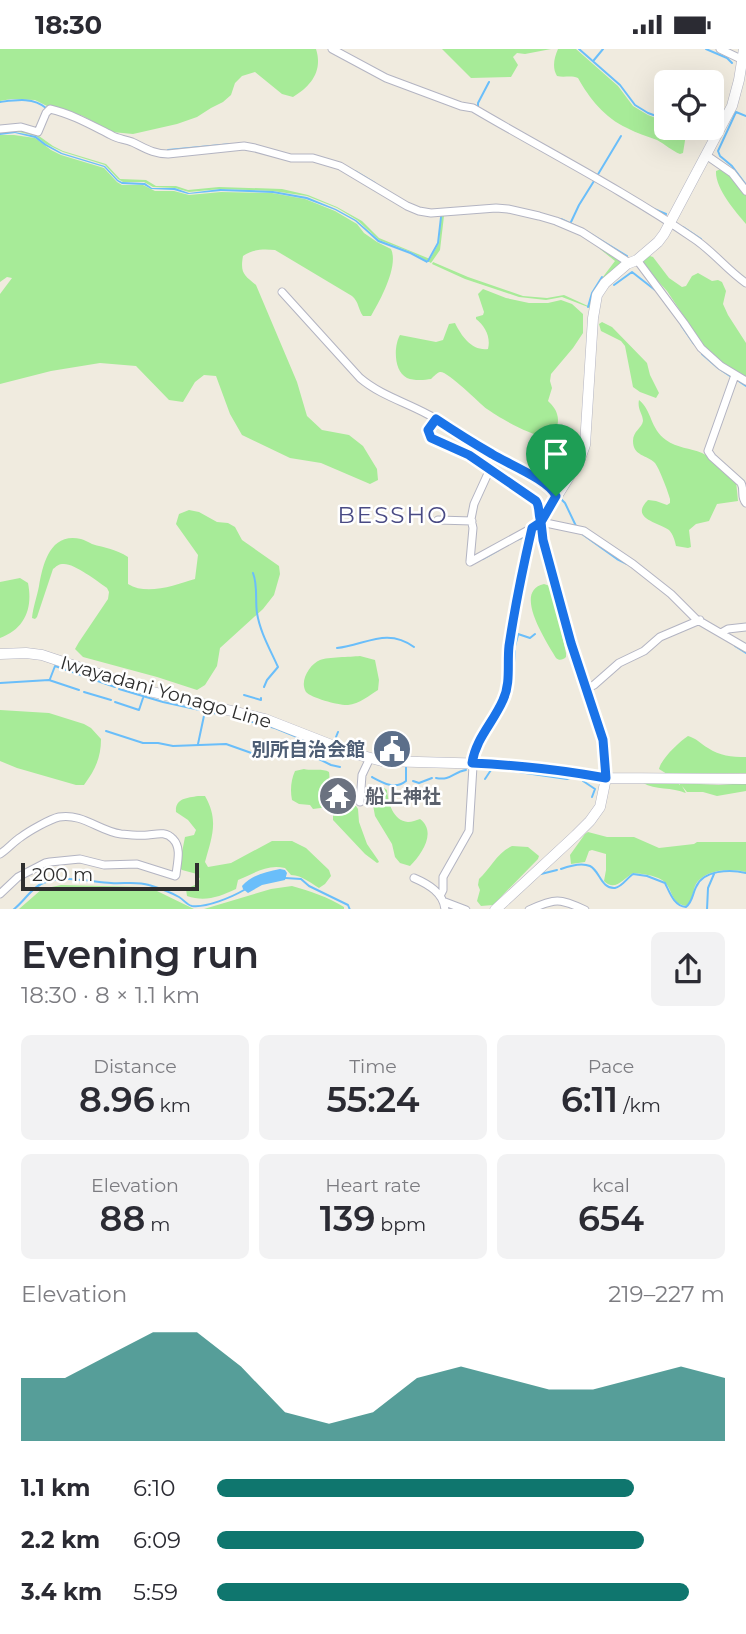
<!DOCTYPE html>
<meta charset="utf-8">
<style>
:root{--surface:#fff;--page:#f2f2f3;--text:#2b2b33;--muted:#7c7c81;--accent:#0f766e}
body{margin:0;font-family:Montserrat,"Noto Sans JP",sans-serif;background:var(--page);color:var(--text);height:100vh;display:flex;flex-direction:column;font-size:26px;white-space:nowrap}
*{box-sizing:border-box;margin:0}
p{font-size:23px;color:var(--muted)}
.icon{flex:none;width:38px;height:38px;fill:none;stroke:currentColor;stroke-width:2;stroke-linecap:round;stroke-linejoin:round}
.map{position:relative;height:860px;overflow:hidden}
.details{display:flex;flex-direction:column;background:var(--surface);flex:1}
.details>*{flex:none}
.controls{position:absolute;left:654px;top:21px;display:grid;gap:14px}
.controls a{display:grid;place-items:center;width:70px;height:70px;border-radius:10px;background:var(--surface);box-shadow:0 7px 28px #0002;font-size:35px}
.scale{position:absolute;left:21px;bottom:18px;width:178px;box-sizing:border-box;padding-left:7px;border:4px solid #2e2e2e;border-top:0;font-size:19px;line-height:24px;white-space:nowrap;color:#2e2e2e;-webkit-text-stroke:5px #fff;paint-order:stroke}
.pin{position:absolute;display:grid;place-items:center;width:60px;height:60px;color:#fff;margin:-72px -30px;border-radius:50% 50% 50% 0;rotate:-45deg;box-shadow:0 0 7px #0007}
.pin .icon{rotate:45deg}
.round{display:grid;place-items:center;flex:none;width:74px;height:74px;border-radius:10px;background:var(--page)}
.head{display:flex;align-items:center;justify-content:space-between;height:119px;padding:0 21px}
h1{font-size:38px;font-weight:600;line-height:52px}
.stats{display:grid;grid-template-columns:repeat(3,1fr);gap:10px;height:119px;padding:7px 21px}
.stats div{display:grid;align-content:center;border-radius:10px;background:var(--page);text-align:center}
.stats b{font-size:35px;font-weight:600}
.stats small{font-size:19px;font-weight:400}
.stats p{font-size:19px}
.chart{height:196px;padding:14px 21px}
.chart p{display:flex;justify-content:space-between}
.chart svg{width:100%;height:126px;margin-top:7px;fill:var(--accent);opacity:.7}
ul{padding:0 21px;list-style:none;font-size:23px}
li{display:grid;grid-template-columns:112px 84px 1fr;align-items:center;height:52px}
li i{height:18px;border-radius:9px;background:var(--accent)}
.status{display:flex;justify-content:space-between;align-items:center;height:49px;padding:0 35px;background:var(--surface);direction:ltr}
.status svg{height:19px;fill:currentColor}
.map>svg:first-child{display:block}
</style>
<div class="status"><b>18:30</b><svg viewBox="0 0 49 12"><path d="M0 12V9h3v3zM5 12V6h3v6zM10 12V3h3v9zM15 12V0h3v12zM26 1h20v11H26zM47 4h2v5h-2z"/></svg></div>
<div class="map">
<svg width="746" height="861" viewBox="0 0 746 861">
<rect width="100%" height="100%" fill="#f0ebdf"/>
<path fill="#a7eb98" d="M0 0H316C323 22 311 37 293 48L282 45 255 23 242 27 235 34 231 46 223 53 211 59 197 68 177 75 133 85 112 83 83 67 54 58H49L35 51 11 50 0 52Z
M442 0H551L525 5 517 4 513 8 518 16 511 28 471 29Z
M558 0H576L618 37 633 57 648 66 667 73V79H687L683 104 680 105C672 102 665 95 657 91 647 87 636 84 627 79 605 69 589 49 578 29 571 26 564 29 557 27 552 19 554 9 558 0Z
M17 79 39 87 53 97 63 102 106 115 120 130 146 131 156 137H176L188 141 219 138 282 140 308 146 337 158 362 172 379 189 430 210 439 194 441 165 444 167 440 201 431 214 411 203 379 191 357 171 337 159 307 147 273 142 220 140 189 143 175 139 153 138 144 133H123L118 130 105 116 63 103 46 95 36 87 15 82 0 83Z
M0 86H14L35 89 51 101 61 106 104 119 117 133 122 136H143L155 142H174L189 146 221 143 272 144 305 150 335 162 357 175 364 184 377 193 391 200C399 217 380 252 371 267H363C358 260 359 253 352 247L275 201C263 200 253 200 243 207 240 224 244 226 256 236L297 333 307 367 322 381 349 386 363 397 377 420 378 431 370 435 321 414 290 409 242 386 230 365 216 327 204 326 195 333 183 353 169 351 136 317 100 314 51 322 0 335V245L12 229 7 228 0 233Z
M721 120 732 128 746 146V175C735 162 715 139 716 122Z
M602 196 622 212V216L591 260 588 258 562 248 546 251 519 248 465 230 432 215 433 213 468 228 523 247 547 249 564 246 588 257 596 237 615 212 600 200Z
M650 207 653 208 669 229 682 238 686 237 692 227 698 224 712 232 718 231 722 233 726 242 723 255 728 266 746 294V328L721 313 705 299 667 242 643 216 642 212 645 209Z
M483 240 506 249 529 254H548L561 251 572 255 583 265V284L573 299 551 325 550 332 552 339 548 352C551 355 556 360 557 365 560 374 556 385 547 387 534 389 498 368 487 360 479 354 448 322 440 323 438 323 433 328 431 330 425 331 414 332 407 329 393 322 394 296 400 286L436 293 443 291 449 275 455 274C462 288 472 302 488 300 491 288 485 277 476 270V268L483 266 484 263 478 245Z
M602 273 612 278 647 314 650 326 659 344 656 349 640 343 633 338 625 297 621 292 601 282 599 275Z
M639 351C652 361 650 380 666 391 677 399 690 399 702 404 714 410 726 424 736 432L738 452 717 455 709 472 696 475 689 481 691 498 688 499 676 497C675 492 673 485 669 481 659 473 629 470 648 451L656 452 667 456 670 454V450C668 442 659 419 655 414 647 406 633 407 633 392 633 382 642 379 643 372 643 365 637 360 639 351Z
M189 461 199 463 217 473 228 474 235 478 242 491 279 517 280 525 274 546 263 560 220 599 217 617 205 636 197 641 157 628 83 608 75 600 79 593 108 550 109 543 107 539C97 532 75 515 64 515 58 515 57 517 53 520L37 568 35 570 32 569C33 558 37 548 39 537 43 515 50 483 81 490 85 491 88 493 92 495 105 499 116 500 128 508V535C147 547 175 536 195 530L198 506 176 475 179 465Z
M20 529 28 534C33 559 25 580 0 589V533Z
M544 535 550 537 553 545 566 604V608C563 611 559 612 556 609 547 593 512 542 544 535Z
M360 607 375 611 379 631 378 641C370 646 359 655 348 656 341 657 311 649 306 643 299 632 310 615 320 611 328 608 350 608 360 607Z
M0 661 49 664 84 675 91 679 101 690C101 709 95 721 84 736H76L17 719 0 712Z
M688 687C696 689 701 695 708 699 720 707 731 708 746 708V724L667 725 659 720C661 710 679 693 688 687Z
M304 720C312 722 323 719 329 723 330 729 329 733 328 738 328 746 331 750 328 758L313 760 310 756 299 755 292 751C290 741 291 731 295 722Z
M643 734H678L680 736V734L719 736 746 734V742L717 747 703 743H687L682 737 686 744C672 738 655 741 643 734Z
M383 738 387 741C388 753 393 772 408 773 412 773 416 771 420 770 437 783 422 805 410 817L400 814 395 808 392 795 375 767 373 756 374 749Z
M198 747H205C219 771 212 788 205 813L208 818 231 814 272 792H292L306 799 329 821 331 827 325 835 319 839C309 833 303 827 291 826L285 819C267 815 255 824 238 831L236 840C219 848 205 853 187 847L186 840 197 835 200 830 197 825 182 821 179 818 185 788 194 786 196 781 188 771 176 763C175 749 187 749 198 747Z
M352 755 356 757 358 760 359 773 367 795 378 811 379 813 377 814 365 805 333 771V766L338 758Z
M588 783 607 788H634L659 799 694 795 697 793H746V823C731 819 703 820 695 837 692 845 693 851 686 857 669 854 674 839 662 831 654 826 642 825 633 824 623 830 615 843 604 832L606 821V805L592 801 589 802 585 813 571 815 570 806 585 785Z
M512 797 528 798 539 807 538 810 493 856 481 857 477 852 480 841 478 836 479 830C490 820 497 804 512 797Z
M61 836 141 838 157 842 194 860H19L42 840Z
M292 837C310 842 328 848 344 858V860H204L271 840Z"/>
<path fill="#6abefa" d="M0 83H15L36 87 46 95 62 104 105 117 118 131 122 133 145 134 152 139H175L189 144 220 140 273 142 307 148 336 160 356 171 379 191 411 203 428 212 427 214 410 205 378 193 355 172 335 161 306 150 273 144 221 142 188 145 174 141 151 140 144 136 122 135 117 132 104 118 61 105 44 96 35 89 15 84 0 86Z
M280 820 285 821 287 824 285 831 262 836 248 844 243 840 242 837C252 826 265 823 280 820Z"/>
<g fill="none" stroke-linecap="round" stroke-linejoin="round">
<path stroke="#6abefa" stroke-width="2" d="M579 0 620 36 635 56 648 64 667 71
M706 0 727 9 732 14
M594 11 603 0
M0 53C16 51 33 48 46 59
M478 58V54L489 33
M746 67 736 63 718 102 720 107 732 117 746 136
M702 79H707
M168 101 232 95
M355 122 375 134
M597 127 621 87
M654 160 666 165
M561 170 578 178
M571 173 579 156 594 132
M683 178 701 190
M586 182 627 207
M428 212 438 194 441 168
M614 236 632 223 655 241
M588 258 592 244 602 228
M681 276 694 295
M702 305 718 319 730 327
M737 331 746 337
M560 449 565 454 576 477
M582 485 617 510 627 515
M516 491 525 488
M483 510 499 501
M253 524C258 537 255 551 257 564 260 583 270 600 278 618L267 631 264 638
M518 585 530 589 535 585
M515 597 518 586 516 582 518 569
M735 597 746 604
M337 599C365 596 387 578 414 598
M89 629 115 638
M50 630 55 617 84 627
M0 634 49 631 79 641
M119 640 163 653 223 666
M84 643 111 651
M244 646 261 651V649
M507 649 512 637 515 602
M115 653 139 661 143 649
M237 669 275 679 319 697
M106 682 143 694H158L173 697 226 695 257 706 294 703 319 710 331 716 340 718
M336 688 338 683
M198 695 205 662
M504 721 567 730 573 728
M372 728C383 734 395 741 406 732V718
M436 729C451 732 453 723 466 721
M485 730 491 721 495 720
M413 732 419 734 432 729
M583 732 595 740 592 748
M561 820C569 817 581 813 590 817 600 822 601 840 615 839 622 838 627 829 633 825L647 827 665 834C670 844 674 857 686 858 693 852 692 846 696 838 703 821 730 820 746 824
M541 825 557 821
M285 829 301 830 309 837 348 856 350 861
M13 861C25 852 32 837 46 833 64 826 92 833 111 834 123 835 137 832 149 836 159 839 170 843 179 848 184 851 187 856 192 857 206 859 232 848 244 841
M707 861 708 839 714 825"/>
<defs>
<path id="street" d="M332 0 386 29 461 57 473 59C546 102 623 141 693 189 713 202 727 221 746 234
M720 0 745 12
M0 80 21 78 38 83 46 64 50 60C72 65 91 76 111 86 117 90 125 90 132 93 145 99 153 105 168 105L244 97 255 99 291 109H313L340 117 407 157 419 162 431 164 496 159 508 160 539 167 556 172 582 183 625 211 627 215
M706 106 732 124 746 142
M637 211 684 274 701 299 721 317 746 332
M282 243 360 329C380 346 405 353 427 365 452 378 474 395 498 408 513 416 549 432 556 447
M735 326 708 402 712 408 741 434C745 441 740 448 746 454
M436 370 428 381 431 389 469 406 536 452C540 458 538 466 541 473
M438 471 472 472
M470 512 473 479 471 470 474 455 490 420
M470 513 532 479
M721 584 728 580 746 578
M586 640 594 636 619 614 644 602 660 588 700 571
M360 753 362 726 370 709
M0 805C8 800 13 793 21 788 29 782 50 770 59 768 83 764 99 782 121 785 130 786 140 787 148 786 157 785 166 782 173 790 182 799 177 814 176 826L175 827 137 815 104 816 80 810 50 813 45 814 18 828 0 845
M414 829C428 835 444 844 445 861
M440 847 443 841V828L469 782 474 701 503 651 507 638 509 599 518 541 532 479 541 473 584 482 633 515 671 545 696 570 746 599
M445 853 466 861
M529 861C555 849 560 849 585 861"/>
<path id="secondary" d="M0 605 26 604 42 606 153 643 265 670 352 704 382 712 491 715 581 724 606 729 746 730
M495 861 576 786 590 772 600 758 606 729 603 691 571 594 550 519 543 491 541 473 580 410 585 396 593 269 597 246 605 234 627 215 637 211 658 193 664 185 732 57 739 31 744 0"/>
</defs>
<use href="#street" stroke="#b3b4c2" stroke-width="9"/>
<use href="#secondary" stroke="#b3b4c2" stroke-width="11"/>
<use href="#street" stroke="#fff" stroke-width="7"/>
<use href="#secondary" stroke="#fff" stroke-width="10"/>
</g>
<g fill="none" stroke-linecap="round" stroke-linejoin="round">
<defs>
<path id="route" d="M556 447 541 473 543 491 571 594 603 691 606 729C562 721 517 716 472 714 476 689 493 674 503 651 511 634 507 615 509 597 515 557 523 518 532 479L541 473C538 466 540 457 536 452L469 406 431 389 428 381 436 370C454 382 473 394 492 405 508 415 549 431 556 447"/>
</defs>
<use href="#route" stroke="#fff" stroke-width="14"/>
<use href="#route" stroke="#1a73e8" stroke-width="9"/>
</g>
<defs>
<symbol id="civic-disc" viewBox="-11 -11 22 22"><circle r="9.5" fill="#5c6f8a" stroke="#fff"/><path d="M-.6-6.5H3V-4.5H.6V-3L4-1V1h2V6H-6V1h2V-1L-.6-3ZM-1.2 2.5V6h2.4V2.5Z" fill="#fff"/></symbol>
<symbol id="temple-disc" viewBox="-11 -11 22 22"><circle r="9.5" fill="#6b7280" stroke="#fff"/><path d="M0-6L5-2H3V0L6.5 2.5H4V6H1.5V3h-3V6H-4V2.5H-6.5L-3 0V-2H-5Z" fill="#fff"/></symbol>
</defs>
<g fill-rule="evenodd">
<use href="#civic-disc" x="370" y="678" width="44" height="44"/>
<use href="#temple-disc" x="316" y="725" width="44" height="44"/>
</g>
<g text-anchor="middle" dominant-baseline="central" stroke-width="5" stroke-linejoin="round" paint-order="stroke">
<g font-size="19" fill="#2e2e2e" stroke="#fff">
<text transform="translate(166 643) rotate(16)">Iwayadani Yonago Line</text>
</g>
<g font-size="19" font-weight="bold" fill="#4e5e75" stroke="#fff" text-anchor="end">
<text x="365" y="700">別所自治会館</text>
</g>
<g font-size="19" font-weight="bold" fill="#5b616d" stroke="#fff" text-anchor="start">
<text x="365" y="747">船上神社</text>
</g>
<g font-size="23" letter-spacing="2" fill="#494a84" stroke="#fff">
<text x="393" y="466">BESSHO</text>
</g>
</g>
</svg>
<div class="controls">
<a><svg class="icon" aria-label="locate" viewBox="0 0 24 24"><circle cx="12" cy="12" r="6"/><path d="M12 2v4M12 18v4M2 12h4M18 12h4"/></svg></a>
</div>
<div class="scale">200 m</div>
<div class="pin" style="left:556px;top:447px;background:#1e9e55"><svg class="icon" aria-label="arrive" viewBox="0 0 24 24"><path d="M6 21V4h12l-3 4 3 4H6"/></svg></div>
</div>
<section class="details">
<div class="head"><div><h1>Evening run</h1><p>18:30 · 8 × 1.1 km</p></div><a class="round"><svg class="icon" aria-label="share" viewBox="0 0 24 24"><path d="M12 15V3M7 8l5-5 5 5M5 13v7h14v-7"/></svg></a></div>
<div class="stats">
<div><p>Distance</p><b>8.96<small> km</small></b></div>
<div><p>Time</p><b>55:24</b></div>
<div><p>Pace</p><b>6:11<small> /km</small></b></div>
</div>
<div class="stats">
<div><p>Elevation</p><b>88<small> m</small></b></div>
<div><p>Heart rate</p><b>139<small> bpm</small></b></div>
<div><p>kcal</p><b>654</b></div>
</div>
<div class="chart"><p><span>Elevation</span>219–227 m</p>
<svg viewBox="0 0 160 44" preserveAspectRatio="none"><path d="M0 44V22L10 22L20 14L30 6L40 6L50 18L60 34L70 38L80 34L90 22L100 18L110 22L120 26L130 26L140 22L150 18L160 22V44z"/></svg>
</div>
<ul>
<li><b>1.1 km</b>6:10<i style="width:82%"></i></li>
<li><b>2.2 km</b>6:09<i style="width:84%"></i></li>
<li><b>3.4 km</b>5:59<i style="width:93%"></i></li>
</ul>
</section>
